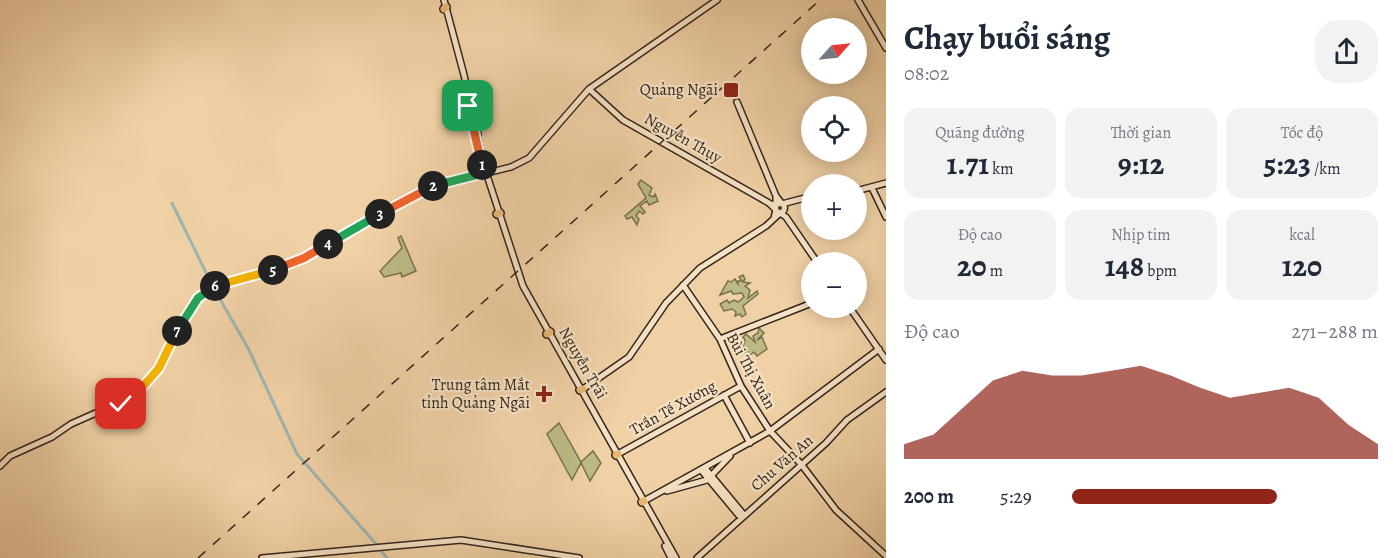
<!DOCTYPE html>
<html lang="vi">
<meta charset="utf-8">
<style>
:root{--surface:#fff;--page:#f2f2f3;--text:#1f2937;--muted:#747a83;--accent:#8f2418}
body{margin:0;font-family:Alegreya,serif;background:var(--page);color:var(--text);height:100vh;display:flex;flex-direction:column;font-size:22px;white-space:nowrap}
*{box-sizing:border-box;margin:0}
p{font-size:20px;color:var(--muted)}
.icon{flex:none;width:33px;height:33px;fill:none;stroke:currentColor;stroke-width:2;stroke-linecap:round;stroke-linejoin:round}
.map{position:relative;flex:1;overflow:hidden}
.side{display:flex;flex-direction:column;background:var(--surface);width:510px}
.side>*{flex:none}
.needle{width:39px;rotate:63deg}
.controls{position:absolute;left:801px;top:18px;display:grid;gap:12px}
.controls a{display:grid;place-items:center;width:66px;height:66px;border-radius:50%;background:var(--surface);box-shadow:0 3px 15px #0003;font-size:30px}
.pin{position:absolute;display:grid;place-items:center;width:51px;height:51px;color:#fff;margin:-26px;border-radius:12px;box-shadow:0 3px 9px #0006}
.km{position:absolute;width:30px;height:30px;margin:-15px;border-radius:50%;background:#222;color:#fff;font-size:16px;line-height:30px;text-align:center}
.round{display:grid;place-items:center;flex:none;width:63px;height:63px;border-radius:24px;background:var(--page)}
.headline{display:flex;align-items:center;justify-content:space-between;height:102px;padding:0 18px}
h1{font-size:33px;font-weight:700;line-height:45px}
.figures{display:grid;grid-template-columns:repeat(3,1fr);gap:9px;height:102px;padding:6px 18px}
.figures div{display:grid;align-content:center;border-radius:15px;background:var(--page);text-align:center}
.figures b{font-size:30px;font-weight:700}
.figures small{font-size:16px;font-weight:400}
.figures p{font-size:16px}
.chart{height:168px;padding:12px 18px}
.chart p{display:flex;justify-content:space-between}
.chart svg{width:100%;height:108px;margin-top:6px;fill:var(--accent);opacity:.7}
ul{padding:0 18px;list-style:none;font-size:20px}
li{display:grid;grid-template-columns:96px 72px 1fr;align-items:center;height:45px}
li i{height:15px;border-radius:8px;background:var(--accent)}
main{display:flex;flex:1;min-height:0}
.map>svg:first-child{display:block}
</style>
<main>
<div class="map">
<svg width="886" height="558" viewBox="0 0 886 558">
<rect width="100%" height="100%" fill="#f0d1a5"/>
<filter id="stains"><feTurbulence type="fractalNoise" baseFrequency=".00333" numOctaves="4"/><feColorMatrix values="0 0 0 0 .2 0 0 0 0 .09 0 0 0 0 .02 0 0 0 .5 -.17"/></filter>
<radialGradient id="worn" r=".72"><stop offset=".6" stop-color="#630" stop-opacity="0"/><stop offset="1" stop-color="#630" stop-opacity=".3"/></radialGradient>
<path fill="#bcba84" stroke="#777050" stroke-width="1.5" d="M641 180 652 188 649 195 654 197 655 194 658 201 649 205 647 201 640 206 645 212 643 214 639 211 636 216 639 219 637 225 632 217 627 219 625 216 646 198 638 184Z
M401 236 416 271 402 277 401 273 384 277 380 271 402 248 398 238Z
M743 275 745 279 743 282 750 283 745 286 750 290 748 298 757 291 758 294 743 306 746 314 742 317 740 314 735 316 736 312 732 309 724 311 720 304 727 300 729 303 734 300 738 302 744 297 742 293 733 294 731 291 720 295 728 281 731 282 735 279 738 284V281H742L739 277Z
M759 328 764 333 757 340 762 337 767 349 757 356 754 352 750 355 747 351 745 353 742 349 745 340 743 337 746 334 755 342 753 336 758 333Z
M559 423 581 462 593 451 601 463 590 481 581 463 572 480 547 434Z"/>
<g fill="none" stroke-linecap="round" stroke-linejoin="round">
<path stroke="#9eb5b1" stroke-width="3" d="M172 203 213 287 248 348 297 454 376 544
M381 551 387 558"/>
<defs>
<path id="secondary" d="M444 0 464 75 484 166 523 286 676 558
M858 0 886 48
M589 89 623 120 769 203 776 210 774 218
M737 102 776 196V205L770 204
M872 188 886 217
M856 191 886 183
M776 196 782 204 812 196
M775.5 208a4.5 4.5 0 1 1 9 0a4.5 4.5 0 1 1-9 0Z
M683 285 720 339 741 386 770 431 801 464 836 510 886 556
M850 308 886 360
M720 339 812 303
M583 389 629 357 666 303 700 268 766 226 780 213 786 217 817 262
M724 395 750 443
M618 454 741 386
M0 466 10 456 52 437 71 424 134 396 159 368 181 325 201 294 232 280 266 272 304 258 430 187 511 167 529 158 589 89 717 0
M705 468 744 515
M701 470 741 518
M667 491 707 480 730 456
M644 501 770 431 879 349
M665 546 671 558
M262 558 461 540 579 558
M697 558 826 443 847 420 886 392"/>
<path id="primary" d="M444 9 446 7
M474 135 477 134
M497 214 500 213
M547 334 550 332
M580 390 583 389
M616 455 618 454
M642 502 644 501"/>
</defs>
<use href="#secondary" stroke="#32251d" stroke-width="8"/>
<use href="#primary" stroke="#32251d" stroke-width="10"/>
<use href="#secondary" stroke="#f5e1c4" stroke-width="5"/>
<use href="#primary" stroke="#e8b872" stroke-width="7"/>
<path stroke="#32251d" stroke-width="1.5" stroke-dasharray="10 10" stroke-linecap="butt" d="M198 558 820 0"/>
</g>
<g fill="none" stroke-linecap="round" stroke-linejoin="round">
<defs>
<path id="split-1" d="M468 106 482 165"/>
<path id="split-2" d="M433 186 484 173 482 165"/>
<path id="split-3" d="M380 214 433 186"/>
<path id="split-4" d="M328 244 380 214"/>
<path id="split-5" d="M273 270 304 258 328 244"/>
<path id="split-6" d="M215 286 273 270"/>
<path id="split-7" d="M177 331 198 298 215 286"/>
<path id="split-8" d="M146 383 159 368 177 331"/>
<path id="split-9" d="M121 404 134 396 146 383"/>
</defs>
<use href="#split-1" stroke="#fff" stroke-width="12"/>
<use href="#split-2" stroke="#fff" stroke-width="12"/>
<use href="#split-3" stroke="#fff" stroke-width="12"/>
<use href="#split-4" stroke="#fff" stroke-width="12"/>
<use href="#split-5" stroke="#fff" stroke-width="12"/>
<use href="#split-6" stroke="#fff" stroke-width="12"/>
<use href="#split-7" stroke="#fff" stroke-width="12"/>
<use href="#split-8" stroke="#fff" stroke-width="12"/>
<use href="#split-9" stroke="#fff" stroke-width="12"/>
<use href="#split-1" stroke="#f0652b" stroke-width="8"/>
<use href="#split-2" stroke="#22a559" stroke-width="8"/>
<use href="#split-3" stroke="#f0652b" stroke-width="8"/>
<use href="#split-4" stroke="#22a559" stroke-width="8"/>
<use href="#split-5" stroke="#f0652b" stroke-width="8"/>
<use href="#split-6" stroke="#f5b400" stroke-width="8"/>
<use href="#split-7" stroke="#22a559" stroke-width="8"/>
<use href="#split-8" stroke="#f5b400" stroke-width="8"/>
<use href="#split-9" stroke="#f5b400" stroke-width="8"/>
</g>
<g fill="#8f2418" stroke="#f5e1c4" stroke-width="2">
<rect x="723" y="82" width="16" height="16" rx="3"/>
<path d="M541 385h6v6h6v6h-6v6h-6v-6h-6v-6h6z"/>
</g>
<g text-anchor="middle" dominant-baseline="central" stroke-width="4.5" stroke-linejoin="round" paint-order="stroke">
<g font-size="16" fill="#32251d" stroke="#f5e1c4" text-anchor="end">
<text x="718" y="90">Quảng Ngãi</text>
<text x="530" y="385">Trung tâm Mắt<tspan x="530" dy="18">tỉnh Quảng Ngãi</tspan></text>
</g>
<g font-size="16" fill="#32251d" stroke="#f5e1c4">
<text transform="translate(683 138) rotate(29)">Nguyễn Thụy</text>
<text transform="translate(583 363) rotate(60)">Nguyễn Trãi</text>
<text transform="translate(751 371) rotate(61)">Bùi Thị Xuân</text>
<text transform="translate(673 408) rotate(-29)">Trần Tế Xương</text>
<text transform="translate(782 463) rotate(-41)">Chu Văn An</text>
</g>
</g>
<rect width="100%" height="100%" filter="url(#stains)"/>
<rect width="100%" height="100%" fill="url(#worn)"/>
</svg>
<div class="controls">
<a><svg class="needle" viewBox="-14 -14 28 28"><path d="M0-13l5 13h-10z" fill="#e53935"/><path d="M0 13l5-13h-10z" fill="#747a83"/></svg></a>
<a><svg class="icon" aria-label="locate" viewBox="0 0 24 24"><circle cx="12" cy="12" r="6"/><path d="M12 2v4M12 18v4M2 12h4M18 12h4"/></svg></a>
<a>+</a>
<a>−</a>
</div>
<div class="pin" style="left:468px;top:106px;background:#1e9e55"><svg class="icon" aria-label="arrive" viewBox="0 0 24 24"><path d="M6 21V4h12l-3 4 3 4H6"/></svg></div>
<div class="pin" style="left:121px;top:404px;background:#d93025"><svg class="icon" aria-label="check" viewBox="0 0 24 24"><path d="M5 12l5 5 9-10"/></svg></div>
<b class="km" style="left:482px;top:165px">1</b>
<b class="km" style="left:433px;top:186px">2</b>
<b class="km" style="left:380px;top:214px">3</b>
<b class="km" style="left:328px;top:244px">4</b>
<b class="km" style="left:273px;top:270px">5</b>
<b class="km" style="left:215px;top:286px">6</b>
<b class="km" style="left:177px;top:331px">7</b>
</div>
<section class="side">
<div class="headline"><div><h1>Chạy buổi sáng</h1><p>08:02</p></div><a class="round"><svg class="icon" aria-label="share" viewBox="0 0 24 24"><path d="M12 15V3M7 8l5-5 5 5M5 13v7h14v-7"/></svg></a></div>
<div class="figures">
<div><p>Quãng đường</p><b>1.71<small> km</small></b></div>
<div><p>Thời gian</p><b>9:12</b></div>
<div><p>Tốc độ</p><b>5:23<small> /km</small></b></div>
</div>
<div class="figures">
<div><p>Độ cao</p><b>20<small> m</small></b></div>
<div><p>Nhịp tim</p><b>148<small> bpm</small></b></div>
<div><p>kcal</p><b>120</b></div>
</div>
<div class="chart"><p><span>Độ cao</span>271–288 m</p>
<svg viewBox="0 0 160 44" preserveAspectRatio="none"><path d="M0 44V38L10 34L20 23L30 12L40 8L50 10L60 10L70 8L80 6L90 10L100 15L110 19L120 17L130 15L140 19L150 30L160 38V44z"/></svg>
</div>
<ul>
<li><b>200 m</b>5:29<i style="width:67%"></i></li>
</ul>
</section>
</main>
